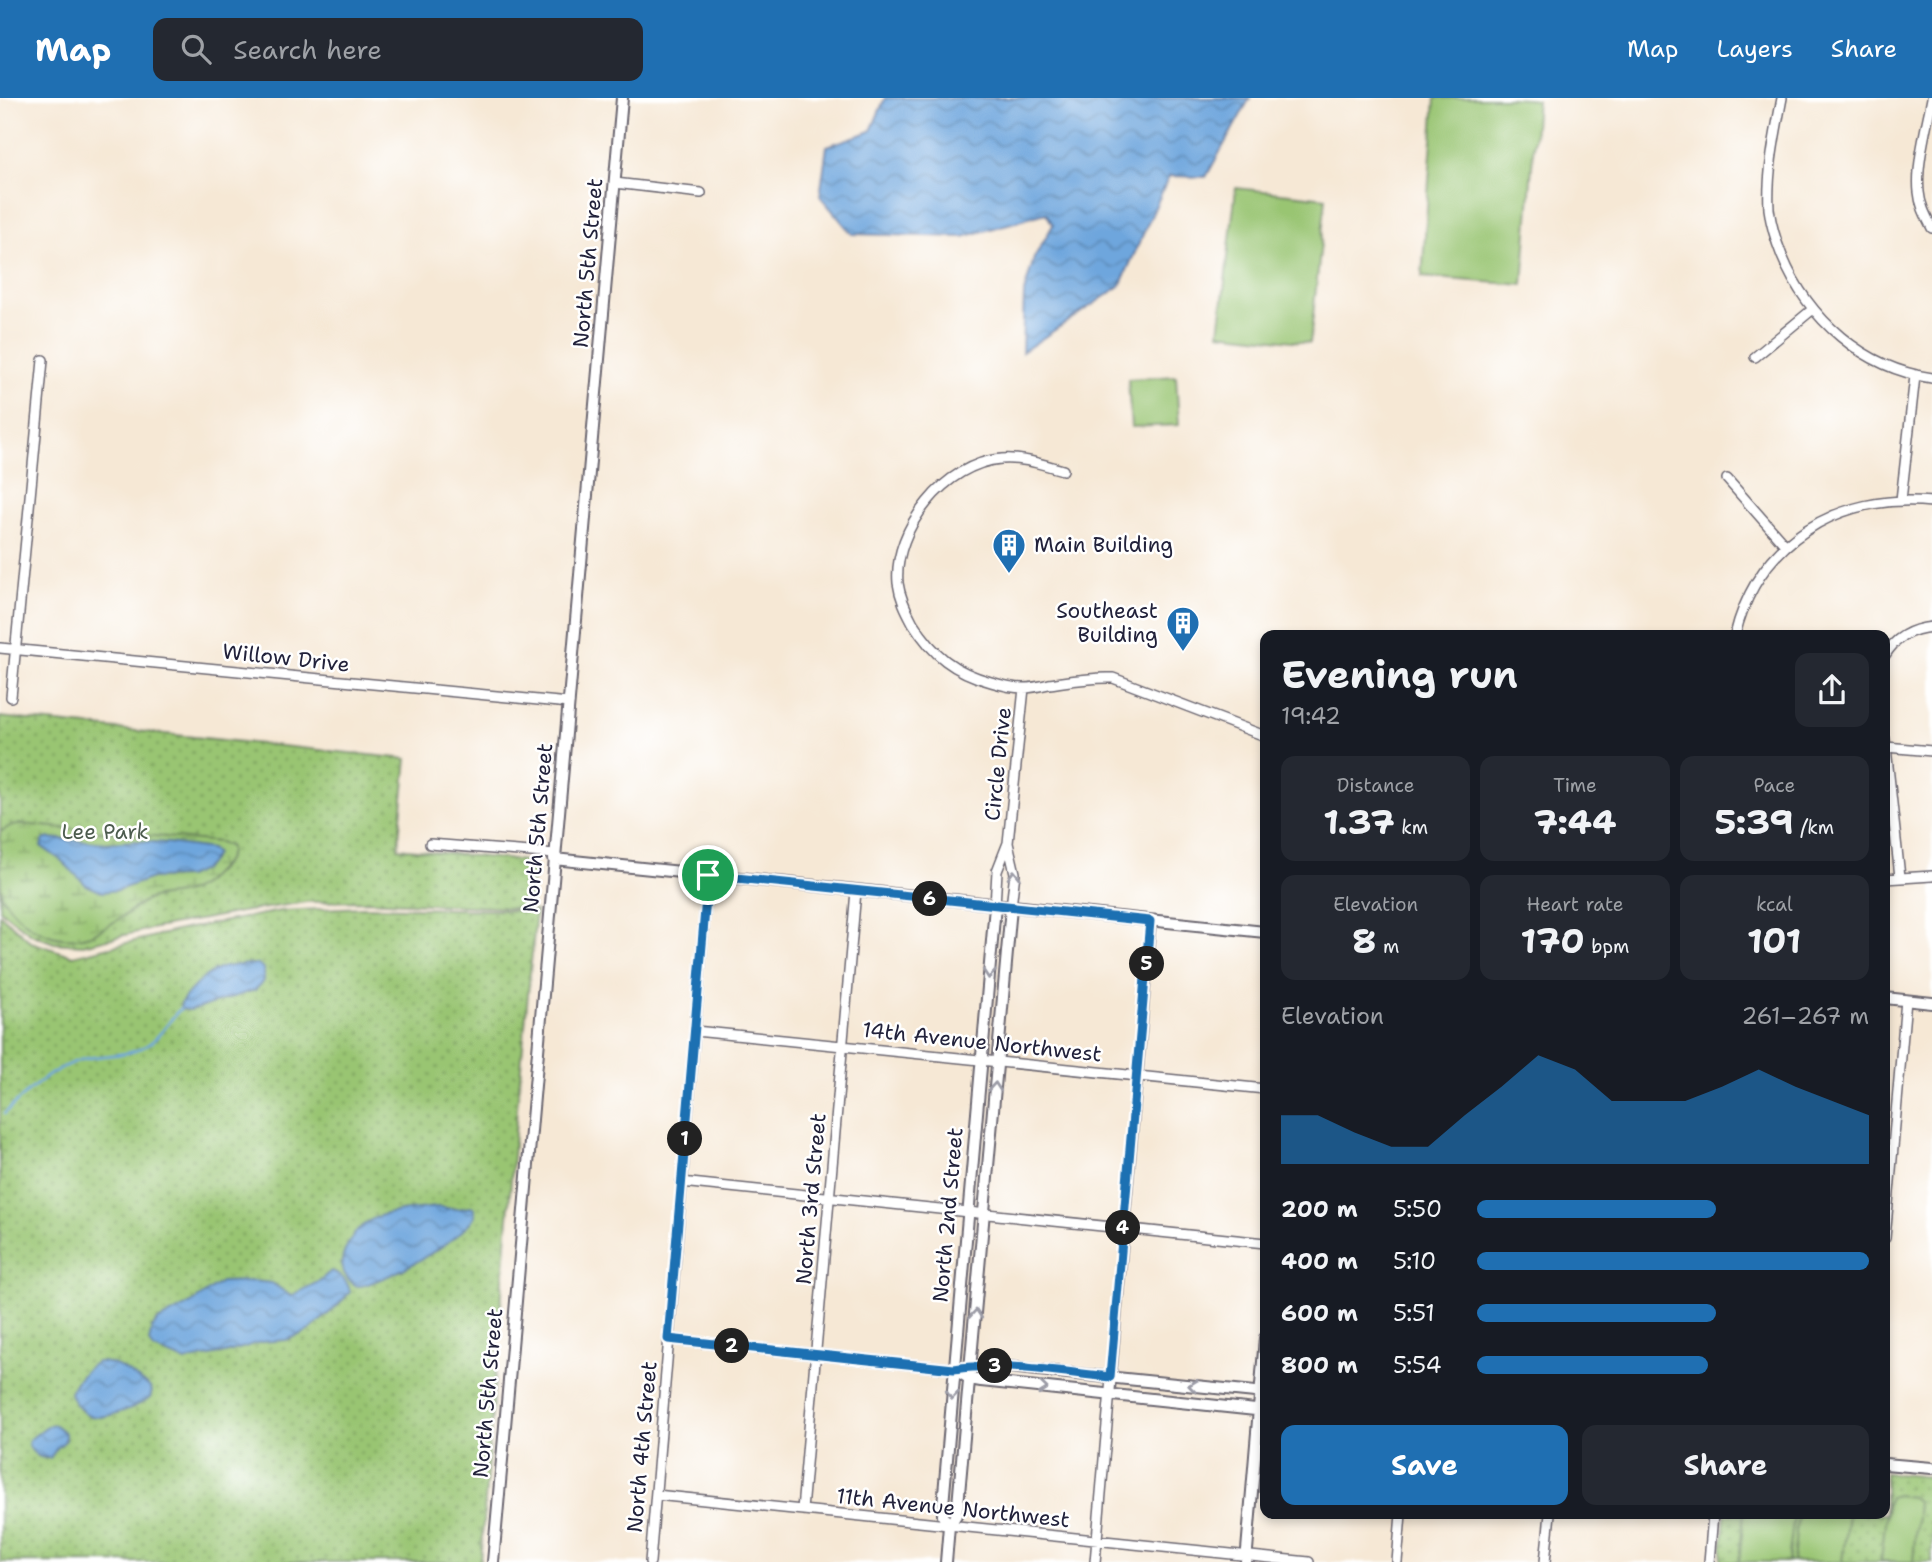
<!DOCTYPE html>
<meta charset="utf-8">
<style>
:root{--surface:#171b24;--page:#242831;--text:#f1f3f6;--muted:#9ea1a6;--accent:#1f6fb2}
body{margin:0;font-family:"Shantell Sans",sans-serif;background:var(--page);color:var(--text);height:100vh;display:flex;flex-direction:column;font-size:26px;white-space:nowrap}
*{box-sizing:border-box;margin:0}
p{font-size:23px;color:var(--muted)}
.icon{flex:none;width:38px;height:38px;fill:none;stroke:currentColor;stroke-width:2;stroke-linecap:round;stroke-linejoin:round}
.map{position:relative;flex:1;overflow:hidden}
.panel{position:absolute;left:1260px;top:532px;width:630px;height:889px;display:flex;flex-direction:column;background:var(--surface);border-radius:14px;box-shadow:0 4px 10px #0003}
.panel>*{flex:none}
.pin{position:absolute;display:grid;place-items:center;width:60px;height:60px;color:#fff;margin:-30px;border:4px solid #fff;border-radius:50%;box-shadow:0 2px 7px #0007}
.km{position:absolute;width:35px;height:35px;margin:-18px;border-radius:50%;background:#222;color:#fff;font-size:19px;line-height:35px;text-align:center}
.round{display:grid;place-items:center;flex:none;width:74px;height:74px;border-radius:14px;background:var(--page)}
.headline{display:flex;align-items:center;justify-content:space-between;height:119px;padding:0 21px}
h1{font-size:38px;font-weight:700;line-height:52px}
.figures{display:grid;grid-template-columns:repeat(3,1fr);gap:10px;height:119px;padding:7px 21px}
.figures div{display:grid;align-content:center;border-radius:14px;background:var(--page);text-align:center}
.figures b{font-size:35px;font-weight:700}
.figures small{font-size:19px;font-weight:400}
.figures p{font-size:19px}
.chart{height:196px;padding:14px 21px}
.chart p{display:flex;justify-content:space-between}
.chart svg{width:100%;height:126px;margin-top:7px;fill:var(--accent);opacity:.7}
.button{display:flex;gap:14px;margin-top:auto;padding:14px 21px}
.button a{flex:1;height:80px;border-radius:14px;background:var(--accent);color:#fff;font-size:28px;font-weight:700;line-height:80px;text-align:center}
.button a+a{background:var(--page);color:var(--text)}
ul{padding:0 21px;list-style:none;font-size:23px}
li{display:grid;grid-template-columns:112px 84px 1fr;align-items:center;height:52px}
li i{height:18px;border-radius:9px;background:var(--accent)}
header{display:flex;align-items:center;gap:42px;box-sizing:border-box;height:98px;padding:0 35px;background:var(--accent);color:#fff}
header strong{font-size:33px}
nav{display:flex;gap:38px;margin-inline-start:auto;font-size:24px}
.search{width:490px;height:63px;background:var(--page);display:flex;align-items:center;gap:18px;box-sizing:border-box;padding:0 24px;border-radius:14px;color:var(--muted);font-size:26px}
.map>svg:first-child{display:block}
</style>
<header>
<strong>Map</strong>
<div class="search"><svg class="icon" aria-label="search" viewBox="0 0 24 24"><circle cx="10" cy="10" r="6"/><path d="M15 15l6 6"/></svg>Search here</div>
<nav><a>Map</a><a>Layers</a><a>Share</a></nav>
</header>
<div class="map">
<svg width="1932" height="1464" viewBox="0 0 1932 1464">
<defs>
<pattern id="grass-dots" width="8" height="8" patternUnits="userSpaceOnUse" patternTransform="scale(1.75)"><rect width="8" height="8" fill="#99c572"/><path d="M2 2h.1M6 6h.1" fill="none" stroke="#7ca05f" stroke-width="1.8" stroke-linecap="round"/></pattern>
<pattern id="wetland-marsh" width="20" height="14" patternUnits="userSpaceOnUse" patternTransform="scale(1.75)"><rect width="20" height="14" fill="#99c572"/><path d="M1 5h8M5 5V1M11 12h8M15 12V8" fill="none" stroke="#7ca05f"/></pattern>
<pattern id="water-waves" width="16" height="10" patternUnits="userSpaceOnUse" patternTransform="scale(1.75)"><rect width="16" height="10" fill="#6ea6dd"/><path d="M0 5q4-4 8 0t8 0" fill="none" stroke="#5a87b4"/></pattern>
</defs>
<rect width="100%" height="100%" fill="#fff"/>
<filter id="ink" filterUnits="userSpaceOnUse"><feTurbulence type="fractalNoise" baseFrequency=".0143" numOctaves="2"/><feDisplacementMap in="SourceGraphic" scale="14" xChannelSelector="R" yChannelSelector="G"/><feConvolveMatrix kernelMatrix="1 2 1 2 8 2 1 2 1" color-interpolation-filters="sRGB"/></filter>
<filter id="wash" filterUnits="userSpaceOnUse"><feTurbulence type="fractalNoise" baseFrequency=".00686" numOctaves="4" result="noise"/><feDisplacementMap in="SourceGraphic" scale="28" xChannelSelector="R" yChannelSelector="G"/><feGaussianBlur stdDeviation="1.57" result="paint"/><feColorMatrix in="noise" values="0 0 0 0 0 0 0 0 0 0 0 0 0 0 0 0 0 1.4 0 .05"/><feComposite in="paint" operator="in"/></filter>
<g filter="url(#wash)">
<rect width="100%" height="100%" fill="#f6e8d5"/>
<path fill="url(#grass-dots)" stroke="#5e7456" stroke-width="2" d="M0 619 407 661 398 750 534 764 530 811 367 803 306 804 247 813 150 831 83 847 54 845 31 836 0 812Z
M364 809 536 813 517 1010 480 1464H0V816L31 844 73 858 184 831 280 813Z
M1885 1375 1932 1379V1464H1721L1725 1416H1885Z"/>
<path fill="url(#wetland-marsh)" stroke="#5e7456" stroke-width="2" d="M20 726 220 744 230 749C231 759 225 765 218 772 205 786 194 795 173 797 164 798 155 798 147 802 139 806 132 812 125 817 98 835 78 848 46 836 26 828 13 816 2 798 0 789 0 746 0 734L12 727Z"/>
<path fill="#99c572" stroke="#5e7456" stroke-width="2" d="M1435 0H1512L1537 2 1523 187 1422 179Z
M1236 90 1326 100 1310 245 1219 235Z
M1176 278 1179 327 1131 329 1128 281Z
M1896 1397 1912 1399 1918 1404 1913 1464 1881 1463 1887 1406 1890 1399Z
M1744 1416H1794L1788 1464H1739Z
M1798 1416H1848L1842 1464H1793Z"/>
<path fill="url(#water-waves)" stroke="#48648c" stroke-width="2" d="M885 0H1250L1206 79 1169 78 1120 188 1022 254 1024 195 1034 160 1053 127 1046 115 963 139 852 136 820 98 827 48 871 33Z
M49 740 108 745 137 743 169 745 211 751 216 756 209 766 203 772 187 779 152 780 118 792 102 794 86 787 62 763 41 748 43 742Z
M258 866 264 871V883L255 892 199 910 190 912 180 911C180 903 186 898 191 892 213 867 227 867 258 866Z
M437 1109 457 1111 471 1109 474 1110 475 1117C463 1141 403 1173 378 1182 372 1184 364 1189 357 1188 350 1186 342 1174 342 1167 341 1161 345 1152 348 1146 366 1111 402 1113 437 1109Z
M331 1173C340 1175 349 1185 350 1194L337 1208 310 1232 302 1236 286 1242 261 1244 225 1255 185 1263 154 1251 149 1244 152 1230 158 1223 193 1204 221 1184 253 1183 272 1185 291 1198 318 1184Z
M97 1264C111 1263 125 1271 135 1279 142 1285 148 1284 152 1293L150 1300C139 1308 111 1319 97 1319 85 1319 73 1305 70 1295 75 1283 86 1270 97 1264Z
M55 1327 65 1335V1343L57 1350 50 1360C39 1361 32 1355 28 1346L29 1342 47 1328Z"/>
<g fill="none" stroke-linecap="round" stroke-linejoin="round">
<path stroke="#6ea6dd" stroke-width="2.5" d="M4 1016C27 994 52 969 84 961 104 956 129 959 147 947 161 939 169 922 180 911"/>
</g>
</g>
<g filter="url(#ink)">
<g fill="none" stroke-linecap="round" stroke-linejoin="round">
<defs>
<path id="minor" d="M1782 0C1775 37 1767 74 1769 111 1771 127 1776 143 1782 158 1808 221 1863 270 1932 280
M1932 0C1927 27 1916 67 1919 94 1920 107 1926 118 1932 130
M615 85 701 95
M1755 259 1813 211
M1063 372C1044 367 1022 359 1001 361 946 365 893 431 898 485 900 500 906 512 913 525 933 557 954 574 991 584 1001 587 1013 590 1023 590 1031 590 1041 588 1049 586 1070 583 1091 579 1113 580L1265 638
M1727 381 1786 448
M1901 402 1915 278
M1735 537C1758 443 1838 395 1932 404
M0 550 569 605
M1885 557C1896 539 1911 531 1932 529
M11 599 43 262
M1885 641 1900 779
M1886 649 1932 653
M1008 745 1015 775 1011 809
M430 746 555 756
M1885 781 1932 778
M995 808 997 773 1008 745 1024 590
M695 933 1265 991
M681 1084 1265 1145
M1885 1140 1906 902
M668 1241 954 1271
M656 1397 1309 1464
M802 1412 856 793
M650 1464 708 777
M1095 1464 1151 823
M1397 1464 1401 1416
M1545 1464 1550 1416
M1709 1464 1713 1416"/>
<path id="tertiary" d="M554 761 1265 834
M1885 900 1932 905
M967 1269 999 1268 1265 1295
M954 1271 970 1281 981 1283 1265 1313
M1885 1366 1932 1370
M949 1428 943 1418V1407L995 808
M493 1464 622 0
M946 1464 949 1428 956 1417 958 1407 1011 809
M1246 1464 1265 1240"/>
</defs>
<use href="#minor" stroke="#6c6771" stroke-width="12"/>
<use href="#tertiary" stroke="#6c6771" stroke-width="14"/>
<use href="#minor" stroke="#fff" stroke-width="9"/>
<use href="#tertiary" stroke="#fff" stroke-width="10"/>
</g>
<defs><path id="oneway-chevron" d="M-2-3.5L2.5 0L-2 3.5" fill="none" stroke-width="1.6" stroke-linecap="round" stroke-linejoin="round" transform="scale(1.75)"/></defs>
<g stroke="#9c9ca7">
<use href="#oneway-chevron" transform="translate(1014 777) rotate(-92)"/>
<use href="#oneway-chevron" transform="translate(989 876) rotate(95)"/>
<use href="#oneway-chevron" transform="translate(995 989) rotate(-85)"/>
<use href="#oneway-chevron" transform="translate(976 1216) rotate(-85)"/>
<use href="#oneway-chevron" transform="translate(1193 1288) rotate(-174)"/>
<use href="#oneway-chevron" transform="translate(1043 1290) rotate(6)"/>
<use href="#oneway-chevron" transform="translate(952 1297) rotate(95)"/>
</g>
</g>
<g fill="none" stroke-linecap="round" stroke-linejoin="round" filter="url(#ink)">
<defs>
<path id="route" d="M708 777 1150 823 1110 1279C1059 1274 1005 1264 954 1271L668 1241Z"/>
</defs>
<use href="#route" stroke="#fff" stroke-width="14"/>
<use href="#route" stroke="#1f6fb2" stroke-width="9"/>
</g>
<defs>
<symbol id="building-pin" viewBox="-11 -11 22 30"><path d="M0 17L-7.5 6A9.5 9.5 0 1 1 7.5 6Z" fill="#1f6fb2" stroke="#fff"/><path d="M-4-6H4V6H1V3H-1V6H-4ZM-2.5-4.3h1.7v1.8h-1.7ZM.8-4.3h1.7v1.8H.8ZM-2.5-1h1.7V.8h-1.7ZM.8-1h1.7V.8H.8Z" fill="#fff"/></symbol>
</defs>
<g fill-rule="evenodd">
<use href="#building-pin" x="990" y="428" width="38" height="52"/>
<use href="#building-pin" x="1164" y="506" width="38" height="52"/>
</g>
<g text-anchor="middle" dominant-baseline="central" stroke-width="5" stroke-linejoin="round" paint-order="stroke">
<g font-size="21" fill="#22223b" stroke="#fff">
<text transform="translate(588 165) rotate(-85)">North 5th Street</text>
<text transform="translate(286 560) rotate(6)">Willow Drive</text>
<text transform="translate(998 666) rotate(-84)">Circle Drive</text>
<text transform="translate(538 730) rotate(-85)">North 5th Street</text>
<text transform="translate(982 944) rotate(6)">14th Avenue Northwest</text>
<text transform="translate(811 1101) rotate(-85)">North 3rd Street</text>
<text transform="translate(948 1117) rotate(-85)">North 2nd Street</text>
<text transform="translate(488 1295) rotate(-85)">North 5th Street</text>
<text transform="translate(642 1349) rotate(-85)">North 4th Street</text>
<text transform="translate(953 1410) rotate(6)">11th Avenue Northwest</text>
</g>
<g font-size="21" fill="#22223b" stroke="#fff" text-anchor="start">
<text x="1034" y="447">Main Building</text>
<text x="1158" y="513" text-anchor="end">Southeast<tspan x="1158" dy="24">Building</tspan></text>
</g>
<g font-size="21" fill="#4c5b4e" stroke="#fff">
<text x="105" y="734">Lee Park</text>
</g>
</g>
</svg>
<div class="pin" style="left:708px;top:777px;background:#1e9e55"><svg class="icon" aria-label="arrive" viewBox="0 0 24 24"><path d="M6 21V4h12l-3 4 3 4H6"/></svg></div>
<b class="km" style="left:685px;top:1041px">1</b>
<b class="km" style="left:732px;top:1248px">2</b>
<b class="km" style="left:995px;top:1268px">3</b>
<b class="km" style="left:1123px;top:1130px">4</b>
<b class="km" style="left:1147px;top:866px">5</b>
<b class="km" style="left:930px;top:801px">6</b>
<section class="panel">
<div class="headline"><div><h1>Evening run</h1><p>19:42</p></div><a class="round"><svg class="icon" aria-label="share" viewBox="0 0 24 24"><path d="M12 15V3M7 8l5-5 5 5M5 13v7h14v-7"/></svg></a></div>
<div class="figures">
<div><p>Distance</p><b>1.37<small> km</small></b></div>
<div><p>Time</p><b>7:44</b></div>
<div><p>Pace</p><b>5:39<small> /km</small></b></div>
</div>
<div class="figures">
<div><p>Elevation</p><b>8<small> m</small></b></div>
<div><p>Heart rate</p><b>170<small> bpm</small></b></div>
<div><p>kcal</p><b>101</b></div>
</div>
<div class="chart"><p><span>Elevation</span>261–267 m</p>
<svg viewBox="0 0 160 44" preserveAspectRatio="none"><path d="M0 44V27L10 27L20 33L30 38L40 38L50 27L60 17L70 6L80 11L90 22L100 22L110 22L120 17L130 11L140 17L150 22L160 27V44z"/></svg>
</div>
<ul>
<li><b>200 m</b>5:50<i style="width:61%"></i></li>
<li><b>400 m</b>5:10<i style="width:100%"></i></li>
<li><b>600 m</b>5:51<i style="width:61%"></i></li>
<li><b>800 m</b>5:54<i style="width:59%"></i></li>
</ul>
<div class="button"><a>Save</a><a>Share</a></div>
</section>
</div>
